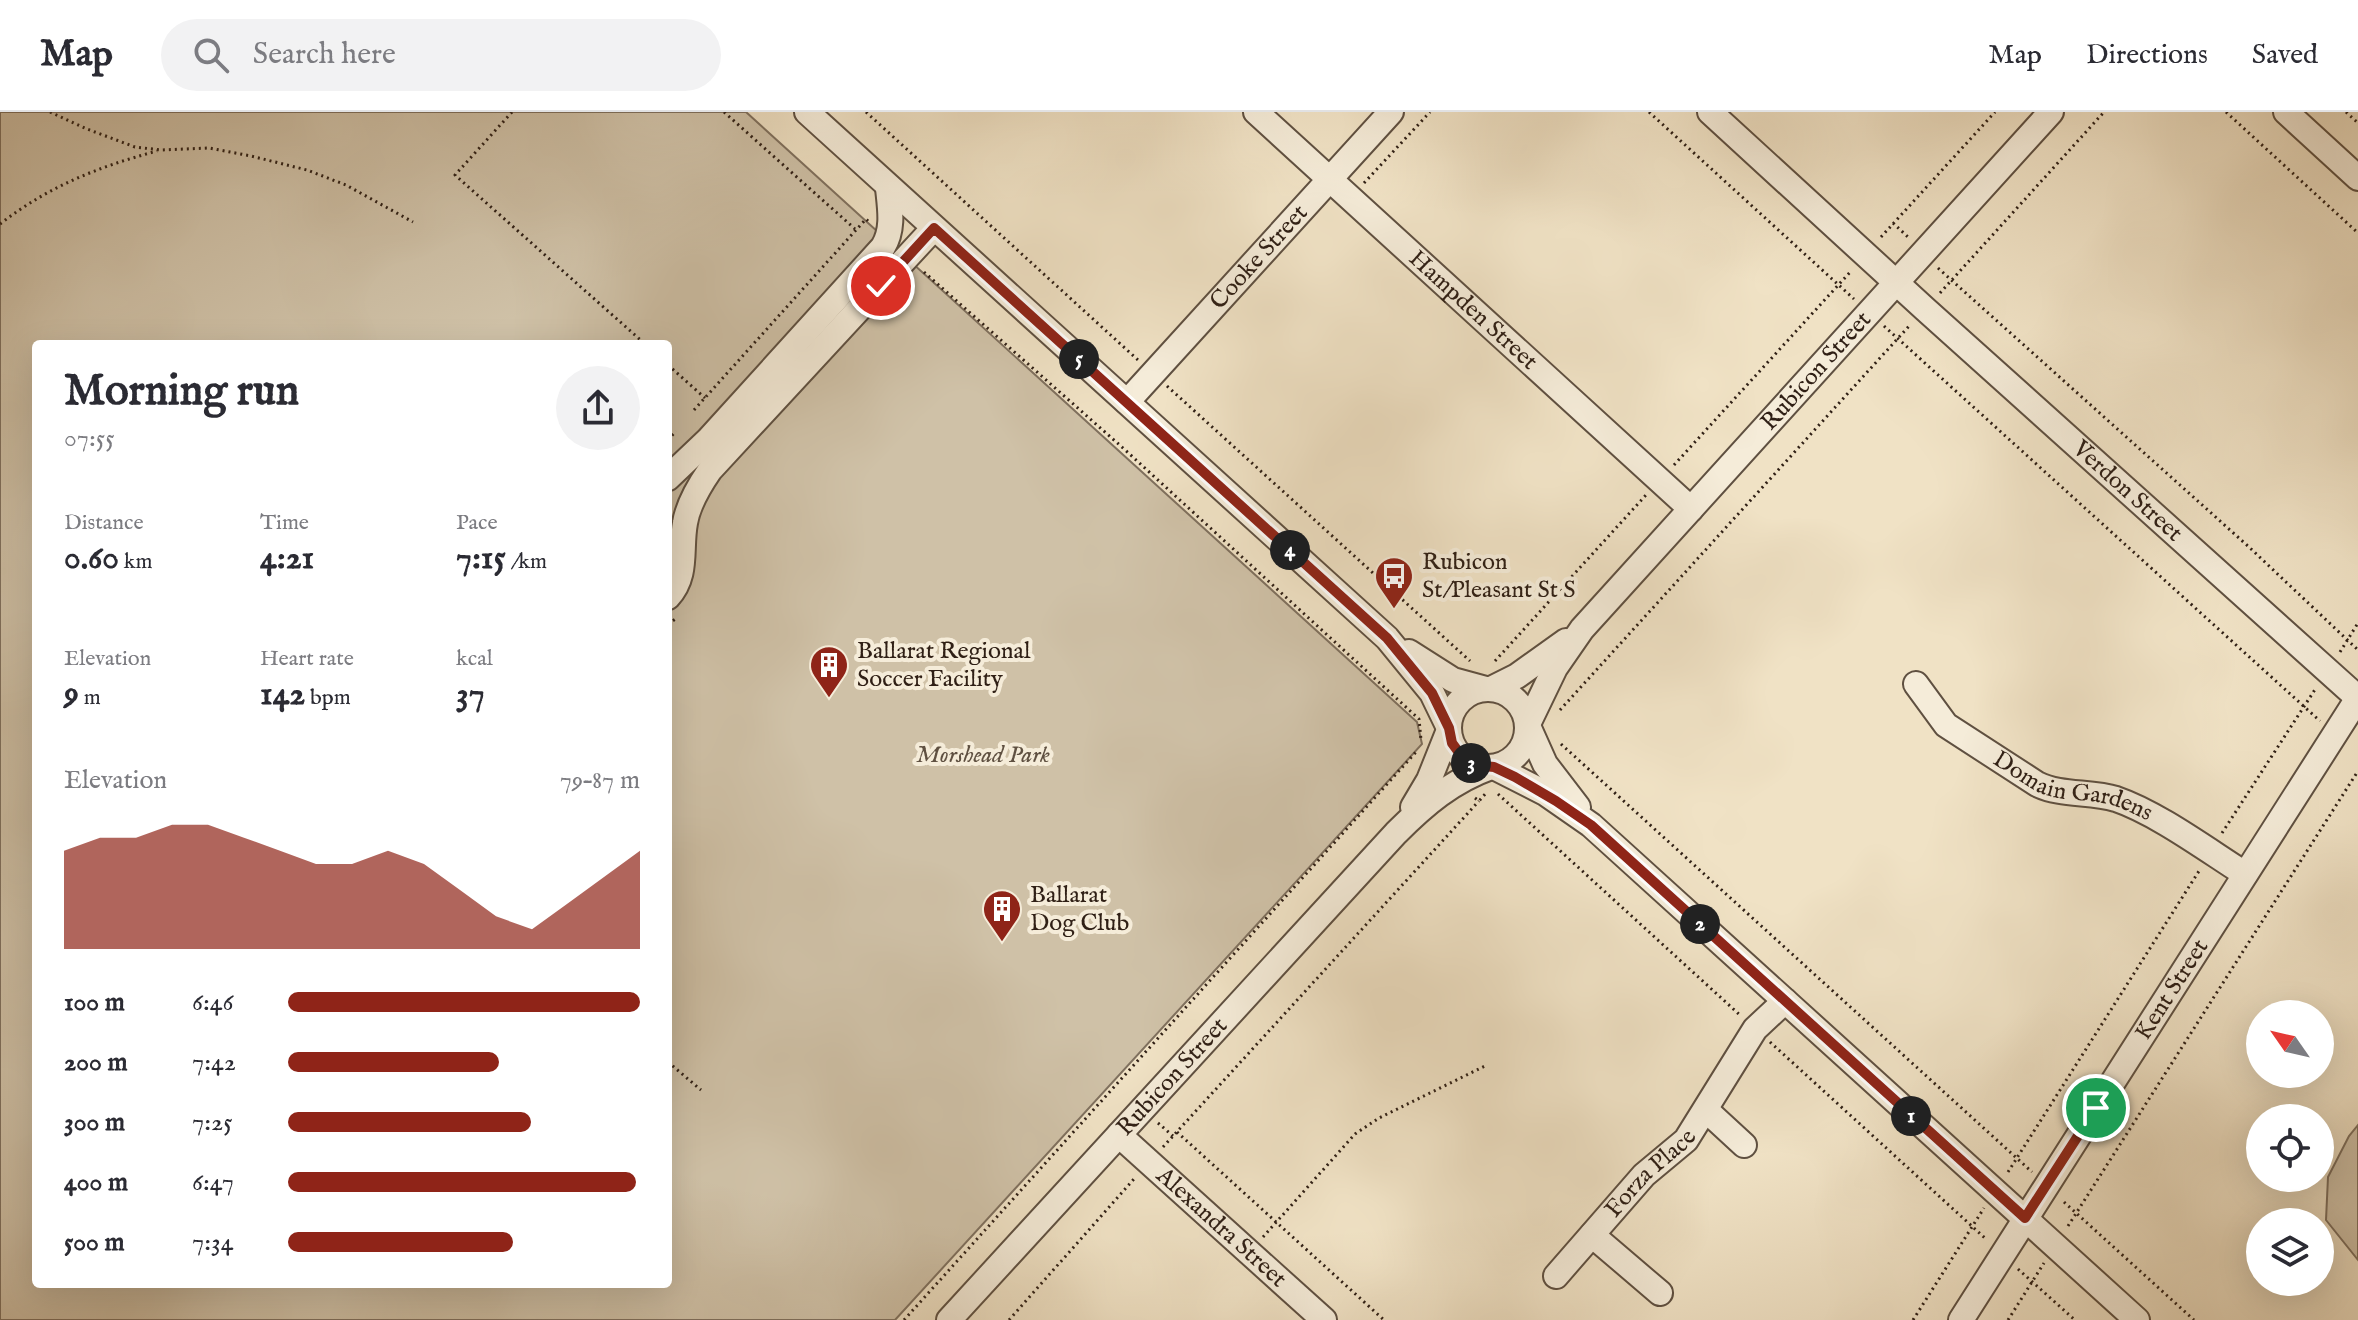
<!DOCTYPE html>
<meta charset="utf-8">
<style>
:root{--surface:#fff;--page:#f2f2f3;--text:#2b2b33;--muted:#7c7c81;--line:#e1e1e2;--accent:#8f2418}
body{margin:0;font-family:"IM FELL English",serif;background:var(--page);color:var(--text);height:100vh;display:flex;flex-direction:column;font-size:30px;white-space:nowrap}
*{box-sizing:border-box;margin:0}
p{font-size:26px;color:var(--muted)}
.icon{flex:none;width:44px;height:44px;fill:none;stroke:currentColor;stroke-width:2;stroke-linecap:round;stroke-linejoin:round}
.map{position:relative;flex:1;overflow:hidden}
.panel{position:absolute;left:32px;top:228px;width:640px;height:948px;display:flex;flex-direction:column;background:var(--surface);border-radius:8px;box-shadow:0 8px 32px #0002}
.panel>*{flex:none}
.needle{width:52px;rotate:304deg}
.tools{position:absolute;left:2246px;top:888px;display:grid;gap:16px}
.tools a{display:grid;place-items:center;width:88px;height:88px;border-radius:50%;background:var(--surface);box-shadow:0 8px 32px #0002;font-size:40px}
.pin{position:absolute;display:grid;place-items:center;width:68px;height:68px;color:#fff;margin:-34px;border:4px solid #fff;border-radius:50%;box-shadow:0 2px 8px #0007}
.km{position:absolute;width:40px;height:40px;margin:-20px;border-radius:50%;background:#222;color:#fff;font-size:22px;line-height:40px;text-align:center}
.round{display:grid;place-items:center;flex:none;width:84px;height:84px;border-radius:42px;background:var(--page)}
.summary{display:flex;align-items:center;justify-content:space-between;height:136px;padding:0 32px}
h1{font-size:44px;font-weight:800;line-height:60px}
.figures{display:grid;grid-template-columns:repeat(3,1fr);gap:12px;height:136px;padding:8px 32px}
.figures div{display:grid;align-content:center}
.figures b{font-size:34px;font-weight:800}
.figures small{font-size:22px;font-weight:400}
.figures p{font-size:22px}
.chart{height:224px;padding:16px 32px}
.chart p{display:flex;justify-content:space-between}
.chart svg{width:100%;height:144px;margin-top:8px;fill:var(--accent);opacity:.7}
ul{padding:0 32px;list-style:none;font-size:26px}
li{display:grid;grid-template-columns:128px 96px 1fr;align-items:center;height:60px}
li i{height:20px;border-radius:10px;background:var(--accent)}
header{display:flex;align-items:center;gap:48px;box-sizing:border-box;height:112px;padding:0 40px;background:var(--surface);border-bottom:2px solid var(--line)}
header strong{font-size:38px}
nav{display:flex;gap:44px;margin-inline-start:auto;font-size:28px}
.search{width:560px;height:72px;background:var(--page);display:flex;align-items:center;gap:20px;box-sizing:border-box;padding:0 28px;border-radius:44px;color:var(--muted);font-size:30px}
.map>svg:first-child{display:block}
</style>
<header>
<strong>Map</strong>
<div class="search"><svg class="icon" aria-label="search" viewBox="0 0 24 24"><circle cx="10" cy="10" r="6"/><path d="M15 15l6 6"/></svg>Search here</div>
<nav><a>Map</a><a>Directions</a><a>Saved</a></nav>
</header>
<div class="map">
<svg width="2358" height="1208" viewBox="0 0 2358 1208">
<rect width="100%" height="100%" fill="#f0e2c5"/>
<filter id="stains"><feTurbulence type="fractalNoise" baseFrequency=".0025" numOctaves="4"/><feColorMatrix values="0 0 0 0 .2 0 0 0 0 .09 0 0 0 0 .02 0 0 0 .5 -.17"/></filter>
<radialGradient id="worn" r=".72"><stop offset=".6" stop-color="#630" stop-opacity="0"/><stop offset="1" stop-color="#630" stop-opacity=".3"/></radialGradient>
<path fill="#cfc1a7" stroke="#7f705e" stroke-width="2" fill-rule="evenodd" d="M0 0H746L1417 610 1422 632 895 1208H0ZM36 232H668V1172H36Z
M2358 1013V1148L2326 1108 2328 1065 2349 1024Z"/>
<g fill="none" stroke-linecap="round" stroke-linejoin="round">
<defs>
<g id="minor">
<path d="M807 0 1387 526 1432 581 1449 616"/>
<path id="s1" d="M1256 0 1691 397"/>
<path id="s2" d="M1710 0 1925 197 2358 586"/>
<path d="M2286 0 2358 66"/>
<path id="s3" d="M1127 290 1391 0"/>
<path d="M668 366 708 328 883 135C894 117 890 96 888 76"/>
<path d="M668 485C688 464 680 437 685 411 688 392 699 374 710 358L934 116"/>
<path d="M1409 540 1453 568 1486 577"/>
<path id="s4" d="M1916 572 1946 613 2037 672C2061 684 2090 679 2116 687 2157 701 2207 738 2245 762"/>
<circle cx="1488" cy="616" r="39"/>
<path d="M1491 577 1517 564 1566 529"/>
<path id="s5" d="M1528 612 1555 556 1582 517 2051 0"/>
<path d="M1528 614 1545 652 1578 695"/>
<path d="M1494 655 1545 681 1591 713 2137 1208"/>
<path d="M1413 695 1429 668 1449 618"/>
<path d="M1706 998 1744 1033"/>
<path id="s6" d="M1119 1023 1324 1208"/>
<path d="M1592 1123 1660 1181"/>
<path id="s7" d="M1556 1164 1644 1063 1686 1028 1755 917 1785 889"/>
<path id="s8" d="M949 1208 1396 721C1425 692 1452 669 1491 655"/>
<path id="s9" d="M1961 1208 2358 586"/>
</g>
</defs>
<use href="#minor" stroke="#5f5041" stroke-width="28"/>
<path stroke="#2f1f15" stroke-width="3" stroke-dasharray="2 4" stroke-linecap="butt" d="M50 0 87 17 135 35 161 38 209 36 251 44 307 58 346 73 413 110
M512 0 455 63 645 232
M724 0 855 117
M866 0 1138 248
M1649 0 1854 187
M2226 0 2358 121
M2346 0 2358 11
M1364 71 1430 0
M1893 111 1908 125
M0 112C49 74 98 55 157 39
M1881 125 1995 0
M1938 156 2249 435 2358 538
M924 160 1123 336 1419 607 1421 628
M1940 181 2104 0
M1884 214 2320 609
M668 253 705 286
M1167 274 1470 549
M694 298 856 118 866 107 868 109
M668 328 676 319
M1674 353 1852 158
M668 512 677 506
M668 530 669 535
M2340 540 2358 511
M1495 549 1646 383
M1560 598 1910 213
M1561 632 2032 1060
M1498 682 1741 904
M1475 686 1479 689 1487 680
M2222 721 2316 576
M1770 930 1986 1127
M668 950 701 978
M1158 1011 1173 1024
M1177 1020 1384 1208
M1163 1035 1479 689
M2008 1060 2199 759
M2064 1090 2194 1208
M2068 1114 2358 659
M1263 1125 1355 1022 1379 1006 1487 953
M2018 1157 2075 1208
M904 1208 1416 640
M1009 1208 1134 1067
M1913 1208 1984 1096
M2008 1208 2044 1151"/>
<use href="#minor" stroke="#f5ecd9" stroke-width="24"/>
</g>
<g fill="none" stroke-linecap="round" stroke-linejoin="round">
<defs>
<path id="route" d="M881 174 934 116 1387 526 1432 581 1449 616 1452 631 1463 646 1474 653 1494 655 1515 665 1556 689 1591 713 2025 1106 2096 996"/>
</defs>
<use href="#route" stroke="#fff" stroke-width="16"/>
<use href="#route" stroke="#8f2418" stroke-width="10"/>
</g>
<defs>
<symbol id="bus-pin" viewBox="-11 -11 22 30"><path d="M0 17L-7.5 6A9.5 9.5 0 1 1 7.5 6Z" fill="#8f2418" stroke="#f5ecd9"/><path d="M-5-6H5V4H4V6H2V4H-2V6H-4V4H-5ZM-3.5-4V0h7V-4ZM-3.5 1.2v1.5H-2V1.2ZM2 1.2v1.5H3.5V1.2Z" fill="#fff"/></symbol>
<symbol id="building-pin" viewBox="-11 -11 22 30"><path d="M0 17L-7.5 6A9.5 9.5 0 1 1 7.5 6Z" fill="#8f2418" stroke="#f5ecd9"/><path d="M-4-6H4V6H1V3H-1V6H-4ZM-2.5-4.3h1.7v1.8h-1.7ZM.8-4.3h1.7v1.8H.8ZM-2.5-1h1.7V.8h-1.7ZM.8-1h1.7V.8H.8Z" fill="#fff"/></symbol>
</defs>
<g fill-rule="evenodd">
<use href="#bus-pin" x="1372" y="442" width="44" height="60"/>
<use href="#building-pin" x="807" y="531" width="44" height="60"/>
<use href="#building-pin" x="980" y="775" width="44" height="60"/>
</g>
<g text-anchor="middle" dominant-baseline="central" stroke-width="8" stroke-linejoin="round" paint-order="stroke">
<g font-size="24" fill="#2f1f15" stroke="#f5ecd9">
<text stroke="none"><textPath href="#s3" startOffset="196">Cooke Street</textPath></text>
<text stroke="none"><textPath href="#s1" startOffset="294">Hampden Street</textPath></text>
<text stroke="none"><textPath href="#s5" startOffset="458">Rubicon Street</textPath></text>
<text stroke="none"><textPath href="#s2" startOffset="564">Verdon Street</textPath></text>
<text stroke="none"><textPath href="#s4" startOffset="194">Domain Gardens</textPath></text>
<text stroke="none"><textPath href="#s9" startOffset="392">Kent Street</textPath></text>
<text stroke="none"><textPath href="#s8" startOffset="330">Rubicon Street</textPath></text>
<text stroke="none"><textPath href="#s7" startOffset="140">Forza Place</textPath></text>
<text stroke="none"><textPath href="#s6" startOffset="138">Alexandra Street</textPath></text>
</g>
<g font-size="24" fill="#2f1f15" stroke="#f5ecd9" text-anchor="start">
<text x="1422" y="450">Rubicon<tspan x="1422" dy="28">St/Pleasant St S</tspan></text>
<text x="857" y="539">Ballarat Regional<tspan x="857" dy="28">Soccer Facility</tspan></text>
<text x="1030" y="783">Ballarat<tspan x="1030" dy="28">Dog Club</tspan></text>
</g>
<g font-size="24" font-style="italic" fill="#5f5041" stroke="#f5ecd9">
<text x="983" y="643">Morshead Park</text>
</g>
</g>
<rect width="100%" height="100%" filter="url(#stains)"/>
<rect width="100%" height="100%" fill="url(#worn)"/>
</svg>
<div class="tools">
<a><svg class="needle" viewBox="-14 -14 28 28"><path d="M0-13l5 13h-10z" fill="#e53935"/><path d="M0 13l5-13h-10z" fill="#7c7c81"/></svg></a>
<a><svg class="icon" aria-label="locate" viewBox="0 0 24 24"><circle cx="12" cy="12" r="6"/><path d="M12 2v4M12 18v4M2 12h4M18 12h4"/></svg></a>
<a><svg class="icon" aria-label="layers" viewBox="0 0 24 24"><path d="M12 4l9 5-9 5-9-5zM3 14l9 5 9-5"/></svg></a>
</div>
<div class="pin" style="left:2096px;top:996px;background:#1e9e55"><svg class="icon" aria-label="arrive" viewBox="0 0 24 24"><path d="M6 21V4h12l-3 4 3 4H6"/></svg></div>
<div class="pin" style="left:881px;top:174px;background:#d93025"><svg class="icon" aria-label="check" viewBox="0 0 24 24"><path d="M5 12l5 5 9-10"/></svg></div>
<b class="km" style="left:1911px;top:1004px">1</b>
<b class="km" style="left:1700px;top:812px">2</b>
<b class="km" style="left:1471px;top:651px">3</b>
<b class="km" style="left:1290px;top:438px">4</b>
<b class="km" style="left:1079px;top:247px">5</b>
<section class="panel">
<div class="summary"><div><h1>Morning run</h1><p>07:55</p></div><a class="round"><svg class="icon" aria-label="share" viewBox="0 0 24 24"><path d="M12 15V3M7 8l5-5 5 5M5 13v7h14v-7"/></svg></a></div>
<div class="figures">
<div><p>Distance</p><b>0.60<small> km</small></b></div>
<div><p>Time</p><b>4:21</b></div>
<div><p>Pace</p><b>7:15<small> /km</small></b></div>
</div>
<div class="figures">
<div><p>Elevation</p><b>9<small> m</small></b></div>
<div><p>Heart rate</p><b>142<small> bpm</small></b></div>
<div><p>kcal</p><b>37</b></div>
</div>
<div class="chart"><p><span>Elevation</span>79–87 m</p>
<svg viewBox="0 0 160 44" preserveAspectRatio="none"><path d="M0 44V14L10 10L20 10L30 6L40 6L50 10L60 14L70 18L80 18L90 14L100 18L110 26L120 34L130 38L140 30L150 22L160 14V44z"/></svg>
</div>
<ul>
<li><b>100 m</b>6:46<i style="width:100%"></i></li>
<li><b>200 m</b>7:42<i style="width:60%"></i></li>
<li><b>300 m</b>7:25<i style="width:69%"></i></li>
<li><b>400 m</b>6:47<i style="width:99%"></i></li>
<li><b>500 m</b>7:34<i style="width:64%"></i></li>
</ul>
</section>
</div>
